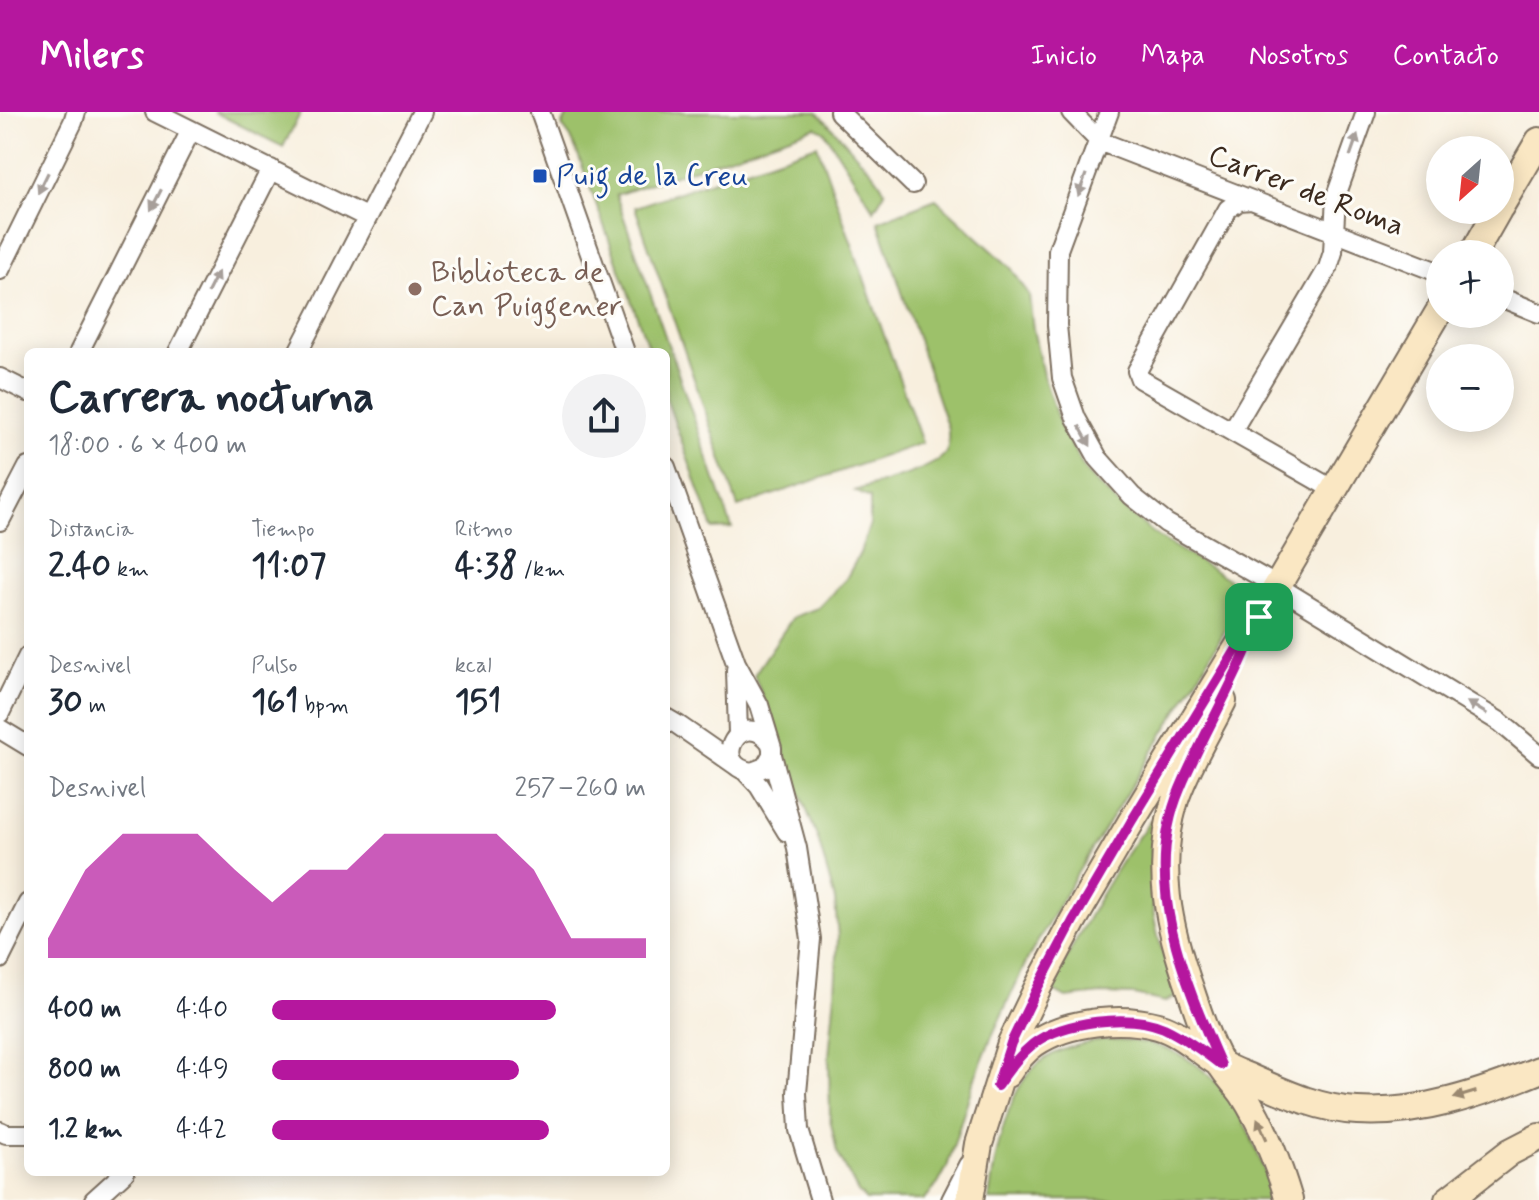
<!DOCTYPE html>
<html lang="es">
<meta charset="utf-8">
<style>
:root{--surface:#fff;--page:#f2f2f3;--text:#1f2937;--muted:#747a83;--accent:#b5179e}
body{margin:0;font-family:Mynerve,sans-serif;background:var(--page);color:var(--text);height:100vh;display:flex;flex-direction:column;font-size:30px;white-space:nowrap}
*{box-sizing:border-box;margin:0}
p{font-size:26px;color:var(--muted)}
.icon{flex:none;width:44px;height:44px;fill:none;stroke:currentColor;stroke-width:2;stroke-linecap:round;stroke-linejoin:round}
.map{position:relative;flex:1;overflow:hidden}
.side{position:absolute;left:24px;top:236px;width:646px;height:828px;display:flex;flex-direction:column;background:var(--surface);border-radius:12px;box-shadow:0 4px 20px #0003}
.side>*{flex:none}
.needle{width:52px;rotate:207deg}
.buttons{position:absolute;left:1426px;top:24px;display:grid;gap:16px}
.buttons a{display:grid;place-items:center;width:88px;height:88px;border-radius:50%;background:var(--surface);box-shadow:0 4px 20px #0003;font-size:40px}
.pin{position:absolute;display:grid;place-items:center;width:68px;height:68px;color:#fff;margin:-34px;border-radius:16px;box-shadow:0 4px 12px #0006}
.round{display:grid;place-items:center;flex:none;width:84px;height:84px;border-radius:42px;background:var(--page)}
.headline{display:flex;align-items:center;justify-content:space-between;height:136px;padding:0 24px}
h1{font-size:44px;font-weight:700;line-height:60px}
.figures{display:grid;grid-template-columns:repeat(3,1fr);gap:12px;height:136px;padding:8px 24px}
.figures div{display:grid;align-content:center}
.figures b{font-size:34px;font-weight:700}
.figures small{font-size:22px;font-weight:400}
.figures p{font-size:22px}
.chart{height:224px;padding:16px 24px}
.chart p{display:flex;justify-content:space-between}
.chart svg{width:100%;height:144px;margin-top:8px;fill:var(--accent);opacity:.7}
ul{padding:0 24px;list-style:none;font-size:26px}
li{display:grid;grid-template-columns:128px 96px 1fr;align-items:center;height:60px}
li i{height:20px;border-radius:10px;background:var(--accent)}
header{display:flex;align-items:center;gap:48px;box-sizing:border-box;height:112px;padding:0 40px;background:var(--accent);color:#fff}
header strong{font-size:38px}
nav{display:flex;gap:44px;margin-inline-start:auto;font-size:28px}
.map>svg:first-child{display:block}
</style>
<header>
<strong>Milers</strong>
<nav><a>Inicio</a><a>Mapa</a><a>Nosotros</a><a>Contacto</a></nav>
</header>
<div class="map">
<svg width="1539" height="1088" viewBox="0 0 1539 1088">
<rect width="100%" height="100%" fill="#fdfcf7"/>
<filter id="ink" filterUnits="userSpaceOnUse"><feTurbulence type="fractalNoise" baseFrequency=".0125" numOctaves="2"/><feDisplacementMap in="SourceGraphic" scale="16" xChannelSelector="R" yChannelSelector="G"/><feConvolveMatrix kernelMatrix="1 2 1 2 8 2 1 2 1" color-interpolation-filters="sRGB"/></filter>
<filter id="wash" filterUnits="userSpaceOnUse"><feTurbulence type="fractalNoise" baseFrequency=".006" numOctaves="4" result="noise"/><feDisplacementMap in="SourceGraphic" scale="32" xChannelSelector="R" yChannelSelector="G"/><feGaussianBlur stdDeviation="1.8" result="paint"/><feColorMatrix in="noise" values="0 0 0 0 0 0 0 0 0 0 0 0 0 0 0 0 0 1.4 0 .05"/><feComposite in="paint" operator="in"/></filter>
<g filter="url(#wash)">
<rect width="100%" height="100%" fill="#f8efde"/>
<path fill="#9dc16b" stroke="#6c7644" stroke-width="2" d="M214 0H301L283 35Z
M569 0H817C830 13 841 25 853 39 864 53 878 63 885 80L874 98 824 19 816 15 616 83 732 416 713 417 666 286V240H650L579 45 571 26 562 14Z
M817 33 922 331 738 395 635 95Z
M936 87 1011 156 1029 183 1033 217 1043 263 1060 313 1087 362 1122 396 1160 426 1240 474 1244 480 1243 487 1203 557 1078 760 1027 848 992 924 973 971 947 1055 938 1072 924 1088H866L858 1080 837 1040 830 1007 829 944 835 880 838 826 835 788 818 727 754 563 793 505 818 496 846 467 860 441 870 412V386L855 379C877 371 932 359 945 342 950 335 948 326 948 317L878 109Z
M1150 709H1154C1156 717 1153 725 1152 734 1151 748 1151 764 1151 779 1153 815 1164 849 1178 883L1165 890 1134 883 1101 882 1066 886 1050 877C1081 819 1110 761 1150 709Z
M1102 928C1210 923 1246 998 1274 1088H989C994 1048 1006 978 1039 951 1056 937 1081 932 1102 928Z"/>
</g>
<g filter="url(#ink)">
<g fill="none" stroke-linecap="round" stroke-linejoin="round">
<defs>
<path id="street" d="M155 0 366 105
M540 0 625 240
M839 0 913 72
M1071 0 1099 29 1440 161
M1109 0 1058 138 1057 213 1062 266 1076 306 1098 346 1132 384 1166 411 1277 474 1500 610 1539 643
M1252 88 1239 89 1228 97 1137 259 1140 267 1334 378
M0 158 73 10 76 0
M1500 185 1539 201
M79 240 191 18
M178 240 271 57
M298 240 422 0
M0 266 28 280
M1232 319 1328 156 1333 140 1336 84 1366 0
M666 355 736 551 759 593 772 636V643L797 736 811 827 797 981 799 1018 820 1088
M0 409 28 355
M736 558 738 622
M0 601 28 544
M666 606 678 613 737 654
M0 617 28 634
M770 630C742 594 707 653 752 660L765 655 772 643
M745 659 759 674 787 720
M0 847 28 791
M0 1019 6 1022H28
M94 1088 125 1060
M951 1088 969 1053"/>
<path id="secondary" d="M1500 95 1539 29
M1473 142 1498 98
M1223 589C1208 619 1185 657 1175 688 1155 755 1168 815 1191 879 1199 903 1208 930 1221 953 1227 963 1236 972 1243 982 1264 1014 1278 1051 1289 1088
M1007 962C1015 950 1023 939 1035 931 1067 909 1122 904 1158 914 1182 921 1200 940 1220 952 1230 958 1242 962 1253 967 1287 982 1320 997 1357 999 1419 1003 1483 981 1539 958
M970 1088 979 1032 1011 931 1038 875 1073 809 1131 710 1239 533 1259 505 1440 198
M1448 1088 1510 1040 1539 1025"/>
</defs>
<use href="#street" stroke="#7d6f61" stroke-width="22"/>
<use href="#secondary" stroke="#7d6f61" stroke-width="30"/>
<use href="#street" stroke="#fff" stroke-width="18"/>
<use href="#secondary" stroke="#fae7c3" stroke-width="26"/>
</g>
<defs><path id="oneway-solid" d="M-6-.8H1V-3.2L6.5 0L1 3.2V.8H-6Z" transform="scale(2)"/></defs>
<g fill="#a79f9a">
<use href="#oneway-solid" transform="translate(1354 33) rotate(-71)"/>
<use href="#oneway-solid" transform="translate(43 71) rotate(116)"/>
<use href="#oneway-solid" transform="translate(1082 73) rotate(110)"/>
<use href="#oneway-solid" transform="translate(156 88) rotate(117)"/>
<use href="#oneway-solid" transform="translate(213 170) rotate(-63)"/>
<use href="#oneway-solid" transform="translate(1085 324) rotate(61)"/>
<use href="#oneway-solid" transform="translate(1477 596) rotate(-149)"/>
</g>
<g fill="#9a8870">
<use href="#oneway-solid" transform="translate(1465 983) rotate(163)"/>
<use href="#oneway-solid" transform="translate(1262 1017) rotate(-114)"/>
</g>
</g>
<g fill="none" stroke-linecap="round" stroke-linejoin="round" filter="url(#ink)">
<defs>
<path id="route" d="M1259 505C1239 565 1204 619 1180 677 1141 768 1184 869 1221 953 1203 939 1185 926 1164 916 1129 901 1063 909 1033 932 1018 944 1008 959 997 974L1011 931 1038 875 1073 809 1131 710 1239 533Z"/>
</defs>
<use href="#route" stroke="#fff" stroke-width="16"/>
<use href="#route" stroke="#b5179e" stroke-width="10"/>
</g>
<rect fill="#1a4fb4" stroke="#fdfcf7" stroke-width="3" x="532" y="56" width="16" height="16" rx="4"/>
<circle fill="#8d6e63" stroke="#fdfcf7" stroke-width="3" cx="415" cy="177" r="8"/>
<g text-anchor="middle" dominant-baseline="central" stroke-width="6" stroke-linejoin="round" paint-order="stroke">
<g font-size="30" fill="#164399" stroke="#fdfcf7" text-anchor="start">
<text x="556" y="64">Puig de la Creu</text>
</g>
<g font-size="30" fill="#3b2a1e" stroke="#fdfcf7">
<text transform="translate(1306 79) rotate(21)">Carrer de Roma</text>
</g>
<g font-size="30" fill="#785e54" stroke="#fdfcf7" text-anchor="start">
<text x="431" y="160">Biblioteca de<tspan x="431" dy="34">Can Puiggener</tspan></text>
</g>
</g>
</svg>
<div class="buttons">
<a><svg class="needle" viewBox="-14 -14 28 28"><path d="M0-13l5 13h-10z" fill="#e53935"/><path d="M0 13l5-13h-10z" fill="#747a83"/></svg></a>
<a>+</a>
<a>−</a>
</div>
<div class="pin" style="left:1259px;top:505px;background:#1e9e55"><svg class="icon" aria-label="arrive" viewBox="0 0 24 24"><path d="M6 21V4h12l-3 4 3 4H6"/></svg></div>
<section class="side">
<div class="headline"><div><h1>Carrera nocturna</h1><p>18:00 · 6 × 400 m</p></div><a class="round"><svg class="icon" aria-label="share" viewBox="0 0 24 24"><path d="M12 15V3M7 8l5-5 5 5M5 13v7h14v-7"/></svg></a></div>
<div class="figures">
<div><p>Distancia</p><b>2.40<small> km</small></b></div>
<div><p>Tiempo</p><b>11:07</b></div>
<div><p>Ritmo</p><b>4:38<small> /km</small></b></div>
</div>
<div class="figures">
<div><p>Desnivel</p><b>30<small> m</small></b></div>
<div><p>Pulso</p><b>161<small> bpm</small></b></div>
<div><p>kcal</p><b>151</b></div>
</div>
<div class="chart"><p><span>Desnivel</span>257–260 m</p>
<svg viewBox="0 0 160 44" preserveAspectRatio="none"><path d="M0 44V38L10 17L20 6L30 6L40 6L50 17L60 27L70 17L80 17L90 6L100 6L110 6L120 6L130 17L140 38L150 38L160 38V44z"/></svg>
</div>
<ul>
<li><b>400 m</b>4:40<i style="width:76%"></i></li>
<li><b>800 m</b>4:49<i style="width:66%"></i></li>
<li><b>1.2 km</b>4:42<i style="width:74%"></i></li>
</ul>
</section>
</div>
